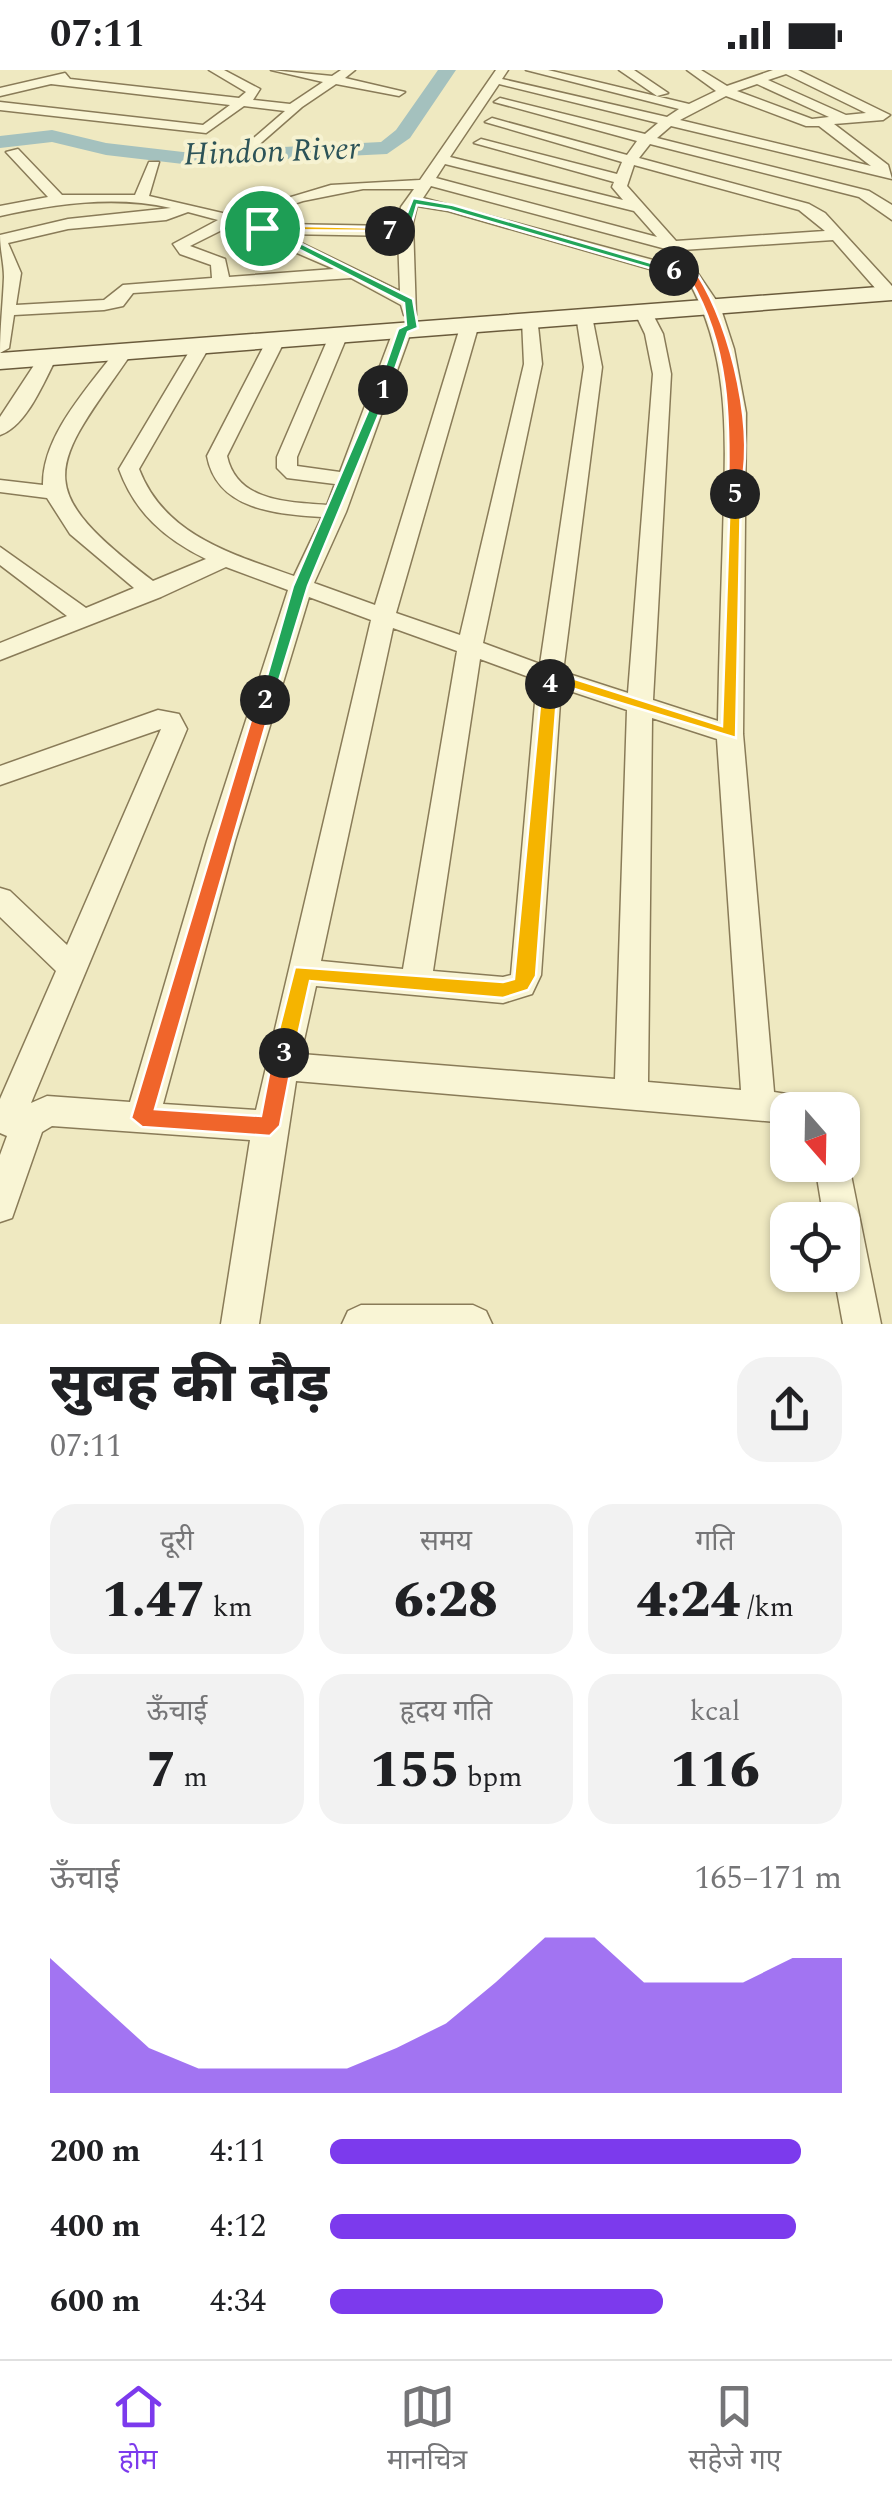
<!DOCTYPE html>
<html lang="hi">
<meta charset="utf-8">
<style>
:root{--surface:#fff;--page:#f2f2f2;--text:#202124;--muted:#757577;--line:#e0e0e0;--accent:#7c3aed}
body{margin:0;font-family:Spectral,"Noto Sans Devanagari",serif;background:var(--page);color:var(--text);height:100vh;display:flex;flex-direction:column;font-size:38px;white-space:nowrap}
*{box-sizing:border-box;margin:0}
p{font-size:32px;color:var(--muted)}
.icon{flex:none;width:55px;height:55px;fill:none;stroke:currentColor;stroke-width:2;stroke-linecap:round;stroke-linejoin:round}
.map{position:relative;height:1254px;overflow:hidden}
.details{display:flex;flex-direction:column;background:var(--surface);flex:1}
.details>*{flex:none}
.needle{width:65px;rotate:160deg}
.buttons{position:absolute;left:770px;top:1022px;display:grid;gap:20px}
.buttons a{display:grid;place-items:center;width:90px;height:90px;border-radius:20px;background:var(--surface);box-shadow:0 2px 8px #0004;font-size:50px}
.pin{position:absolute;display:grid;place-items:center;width:85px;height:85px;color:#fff;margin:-42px;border:5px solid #fff;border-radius:50%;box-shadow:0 2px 10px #0007}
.km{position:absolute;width:50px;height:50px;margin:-25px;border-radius:50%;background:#222;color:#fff;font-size:28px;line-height:50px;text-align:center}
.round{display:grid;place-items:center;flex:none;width:105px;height:105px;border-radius:30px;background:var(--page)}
.summary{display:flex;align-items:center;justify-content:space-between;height:170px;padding:0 50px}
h1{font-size:55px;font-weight:800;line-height:75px}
.metrics{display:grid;grid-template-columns:repeat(3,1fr);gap:15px;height:170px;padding:10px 50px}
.metrics div{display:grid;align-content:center;border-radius:25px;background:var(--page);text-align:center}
.metrics b{font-size:50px;font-weight:800}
.metrics small{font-size:28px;font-weight:400}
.metrics p{font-size:28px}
.chart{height:280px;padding:20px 50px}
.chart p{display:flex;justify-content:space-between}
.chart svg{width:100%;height:180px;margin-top:10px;fill:var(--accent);opacity:.7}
ul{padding:0 50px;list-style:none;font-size:32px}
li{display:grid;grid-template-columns:160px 120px 1fr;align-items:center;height:75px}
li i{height:25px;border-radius:12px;background:var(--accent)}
.status{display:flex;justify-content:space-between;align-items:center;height:70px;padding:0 50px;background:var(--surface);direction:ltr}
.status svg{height:28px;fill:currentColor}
.menu{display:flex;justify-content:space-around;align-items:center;height:140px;border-top:2px solid var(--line);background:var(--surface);font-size:28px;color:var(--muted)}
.menu a{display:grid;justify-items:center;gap:5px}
.menu .current{color:var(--accent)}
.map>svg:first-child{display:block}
</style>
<div class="status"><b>07:11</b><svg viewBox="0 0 49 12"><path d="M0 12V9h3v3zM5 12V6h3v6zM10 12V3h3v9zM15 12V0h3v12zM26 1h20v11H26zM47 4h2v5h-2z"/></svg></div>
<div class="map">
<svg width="892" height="1254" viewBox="0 0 892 1254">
<rect width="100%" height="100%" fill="#efe9c1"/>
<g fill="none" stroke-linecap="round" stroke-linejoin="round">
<path fill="#a4c1be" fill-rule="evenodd" d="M438 0H456L410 68 387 84 183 94 106 85 52 72 0 78V66L52 60 106 73 183 82 381 72 396 60Z"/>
<defs>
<path id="street" d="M209 0H224L260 19 253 30 290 34 323 12 271 0 332 6 341 0H355L345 8 405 22 399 26 336 14 302 37 254 79 247 75 249 72 285 41 244 36 206 63 0 40V32L203 55 230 35 51 14 0 26V18L65 3 70 9 239 28 246 22Z
M496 0H508L502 9 667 47 679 39 526 0H548L689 34 716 21 687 0H701L727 16 773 0H798L890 45 883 50 834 54 888 95 892 109 671 56 657 68 869 121 892 135V150L859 127 650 74 639 88 809 134 825 143 892 216V227H883L833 170 682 180 720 236 734 279 746 343 743 664 774 1022 824 1030 829 1040H788V1053L296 1011 259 1254H221L250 1070 52 1056 42 1062 12 1148 0 1152V1085L7 1066 0 1063V1029L56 901 0 847V818L10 821 67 875 161 659 0 715V696L158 640 179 644 187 659 31 1033 47 1026 130 1032 207 771 288 520 226 497 161 527 0 590V573L67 546 0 495V477L86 538 134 518 70 464 47 428 0 422V410L43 415C42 364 91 315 119 276H131L134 280C51 399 27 415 153 511L206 489C165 469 135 443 119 399L196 270H208L211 274 139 399C165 466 232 484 294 506L322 447C276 444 217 440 207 386L268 268 283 264 286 268 227 386C237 432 288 432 327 435L335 414 287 408 277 398V387L330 264 339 259 348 264 297 387V396L340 402 394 259 409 255 412 259 346 442 314 513 375 535 461 254 476 250 479 254 396 543 460 565 524 294 522 250 537 246 542 294 483 573 540 594 584 297 576 245 591 241 602 297 563 602 628 623 653 304 645 264 634 241 649 237 663 264 671 304 653 630 718 651C719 589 721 528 723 466 725 378 733 290 688 210L448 141 417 136 413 153 416 245H404L401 235 351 208 133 223 123 236 104 240 14 245 9 278 0 283C0 258 3 232 4 207 4 194 0 179 0 165L68 149 171 138C114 125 56 134 0 146V136L48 127 6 82 18 79 62 125H135L149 92H159L149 126 231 145 331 115 420 110ZM786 4 866 43 846 45 768 10ZM499 14 658 53 645 64 500 28 494 32 637 71 627 85 492 48 485 52 622 92 617 104 481 69 474 73 614 112 612 117 623 130 450 87ZM757 14 829 47 812 49 737 21ZM726 26 806 56H819L871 96 680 50ZM445 94 634 141 657 167 436 108ZM634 95 799 140 825 161 676 171 627 116ZM431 116 666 179 679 197 423 128ZM363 119H414L401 137 397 156 280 154 272 159 246 150 303 131ZM188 142 218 150 173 174 180 184 211 195 212 208 123 215 104 230 16 235 21 203 8 173 68 159 166 150ZM232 155 334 199 229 207 225 189 190 176ZM283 164 398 166 400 221ZM309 527 371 550 256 1040 163 1034 235 771ZM393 558 457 581 403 899 321 891ZM480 589 537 610 511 905 503 907 433 901ZM561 618 627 640 615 1009 301 984 316 916 503 933 532 924 541 905ZM652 648 717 669 741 1020 648 1012Z
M619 0H634L668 23 657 26Z
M48 282 57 287C44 311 27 356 0 365V347L42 283Z
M842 1083 849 1095 881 1254H843L834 1205H842V1150H824L815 1095H842Z
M361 1235H473L486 1241 492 1254H342L348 1241Z"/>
<path id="secondary" d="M892 216V230L0 299V283Z"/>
</defs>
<use href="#street" stroke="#897b58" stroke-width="3"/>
<use href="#secondary" stroke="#6a5b3c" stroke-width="3"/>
<use href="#street" fill="#f9f5d5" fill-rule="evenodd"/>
<use href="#secondary" fill="#f9f5d5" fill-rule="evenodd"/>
</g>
<path fill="#22a559" stroke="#fff" stroke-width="2.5" d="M266 156 413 229 418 258 408 262 387 322 377 320 398 259 406 255 404 233 257 158Z"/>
<path fill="#22a559" stroke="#fff" stroke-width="2.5" d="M383 316 389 320 308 516 273 630 259 634 293 516 377 320Z"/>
<path fill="#f0652b" stroke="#fff" stroke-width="2.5" d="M265 625 273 630 155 1039 261 1046 273 983 284 974 294 983 280 1056 270 1066 142 1057 131 1048 257 630Z"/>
<path fill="#f5b400" stroke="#fff" stroke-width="2.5" d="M550 609 558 614 536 906 528 920 503 928 310 911 294 983 291 989H276L273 983 295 897 503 912 514 909 542 614Z"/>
<path fill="#f5b400" stroke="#fff" stroke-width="2.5" d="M730 421 741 424 736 668 558 614 544 618 543 606 550 601 722 656Z"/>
<path fill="#f0652b" stroke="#fff" stroke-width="2.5" d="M674 198 698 205C732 259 757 364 739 426L728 424C730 348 729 276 690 210L670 204Z"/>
<path fill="#22a559" stroke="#fff" stroke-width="2.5" d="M413 128 453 135 679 201 670 204 449 140 417 135 409 163H387V159L401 158Z"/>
<path fill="#f5b400" stroke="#fff" stroke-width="2.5" d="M262 155 390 158 395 161 259 160Z"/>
<g text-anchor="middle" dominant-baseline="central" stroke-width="8" stroke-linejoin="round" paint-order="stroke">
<g font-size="32" font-style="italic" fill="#2c5358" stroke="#f6f2d1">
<text transform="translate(272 82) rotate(-2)">Hindon River</text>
</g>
</g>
</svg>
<div class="buttons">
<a><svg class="needle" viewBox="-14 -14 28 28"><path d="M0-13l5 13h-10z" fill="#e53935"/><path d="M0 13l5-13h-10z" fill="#757577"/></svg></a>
<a><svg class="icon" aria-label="locate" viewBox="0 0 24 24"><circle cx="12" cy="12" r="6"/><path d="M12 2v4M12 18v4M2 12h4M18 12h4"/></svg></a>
</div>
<div class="pin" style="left:262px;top:158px;background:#1e9e55"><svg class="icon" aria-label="arrive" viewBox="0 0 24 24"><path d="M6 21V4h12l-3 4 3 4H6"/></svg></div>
<b class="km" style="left:383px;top:320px">1</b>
<b class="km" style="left:265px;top:630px">2</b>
<b class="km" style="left:284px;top:983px">3</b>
<b class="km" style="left:550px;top:614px">4</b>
<b class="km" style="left:735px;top:424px">5</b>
<b class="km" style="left:674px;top:201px">6</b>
<b class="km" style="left:390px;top:161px">7</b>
</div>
<section class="details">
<div class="summary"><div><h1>सुबह की दौड़</h1><p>07:11</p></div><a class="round"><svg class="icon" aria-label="share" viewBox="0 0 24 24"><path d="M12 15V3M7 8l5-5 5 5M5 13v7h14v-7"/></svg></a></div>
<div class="metrics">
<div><p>दूरी</p><b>1.47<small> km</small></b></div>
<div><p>समय</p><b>6:28</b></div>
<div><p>गति</p><b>4:24<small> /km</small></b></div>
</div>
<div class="metrics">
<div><p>ऊँचाई</p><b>7<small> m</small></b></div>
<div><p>हृदय गति</p><b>155<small> bpm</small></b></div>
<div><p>kcal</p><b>116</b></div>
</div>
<div class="chart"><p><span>ऊँचाई</span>165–171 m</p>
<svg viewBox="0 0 160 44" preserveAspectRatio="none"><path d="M0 44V11L10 22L20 33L30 38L40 38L50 38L60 38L70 33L80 27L90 17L100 6L110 6L120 17L130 17L140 17L150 11L160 11V44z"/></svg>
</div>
<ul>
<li><b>200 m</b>4:11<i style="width:92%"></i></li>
<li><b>400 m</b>4:12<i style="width:91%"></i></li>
<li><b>600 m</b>4:34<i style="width:65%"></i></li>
</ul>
</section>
<nav class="menu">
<a class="current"><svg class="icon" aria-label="home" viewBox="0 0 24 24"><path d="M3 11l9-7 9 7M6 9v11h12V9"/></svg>होम</a>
<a><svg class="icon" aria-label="map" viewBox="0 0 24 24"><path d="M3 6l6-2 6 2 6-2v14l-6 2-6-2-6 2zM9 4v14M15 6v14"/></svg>मानचित्र</a>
<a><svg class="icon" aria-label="saved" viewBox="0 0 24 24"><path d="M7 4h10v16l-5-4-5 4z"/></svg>सहेजे गए</a>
</nav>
